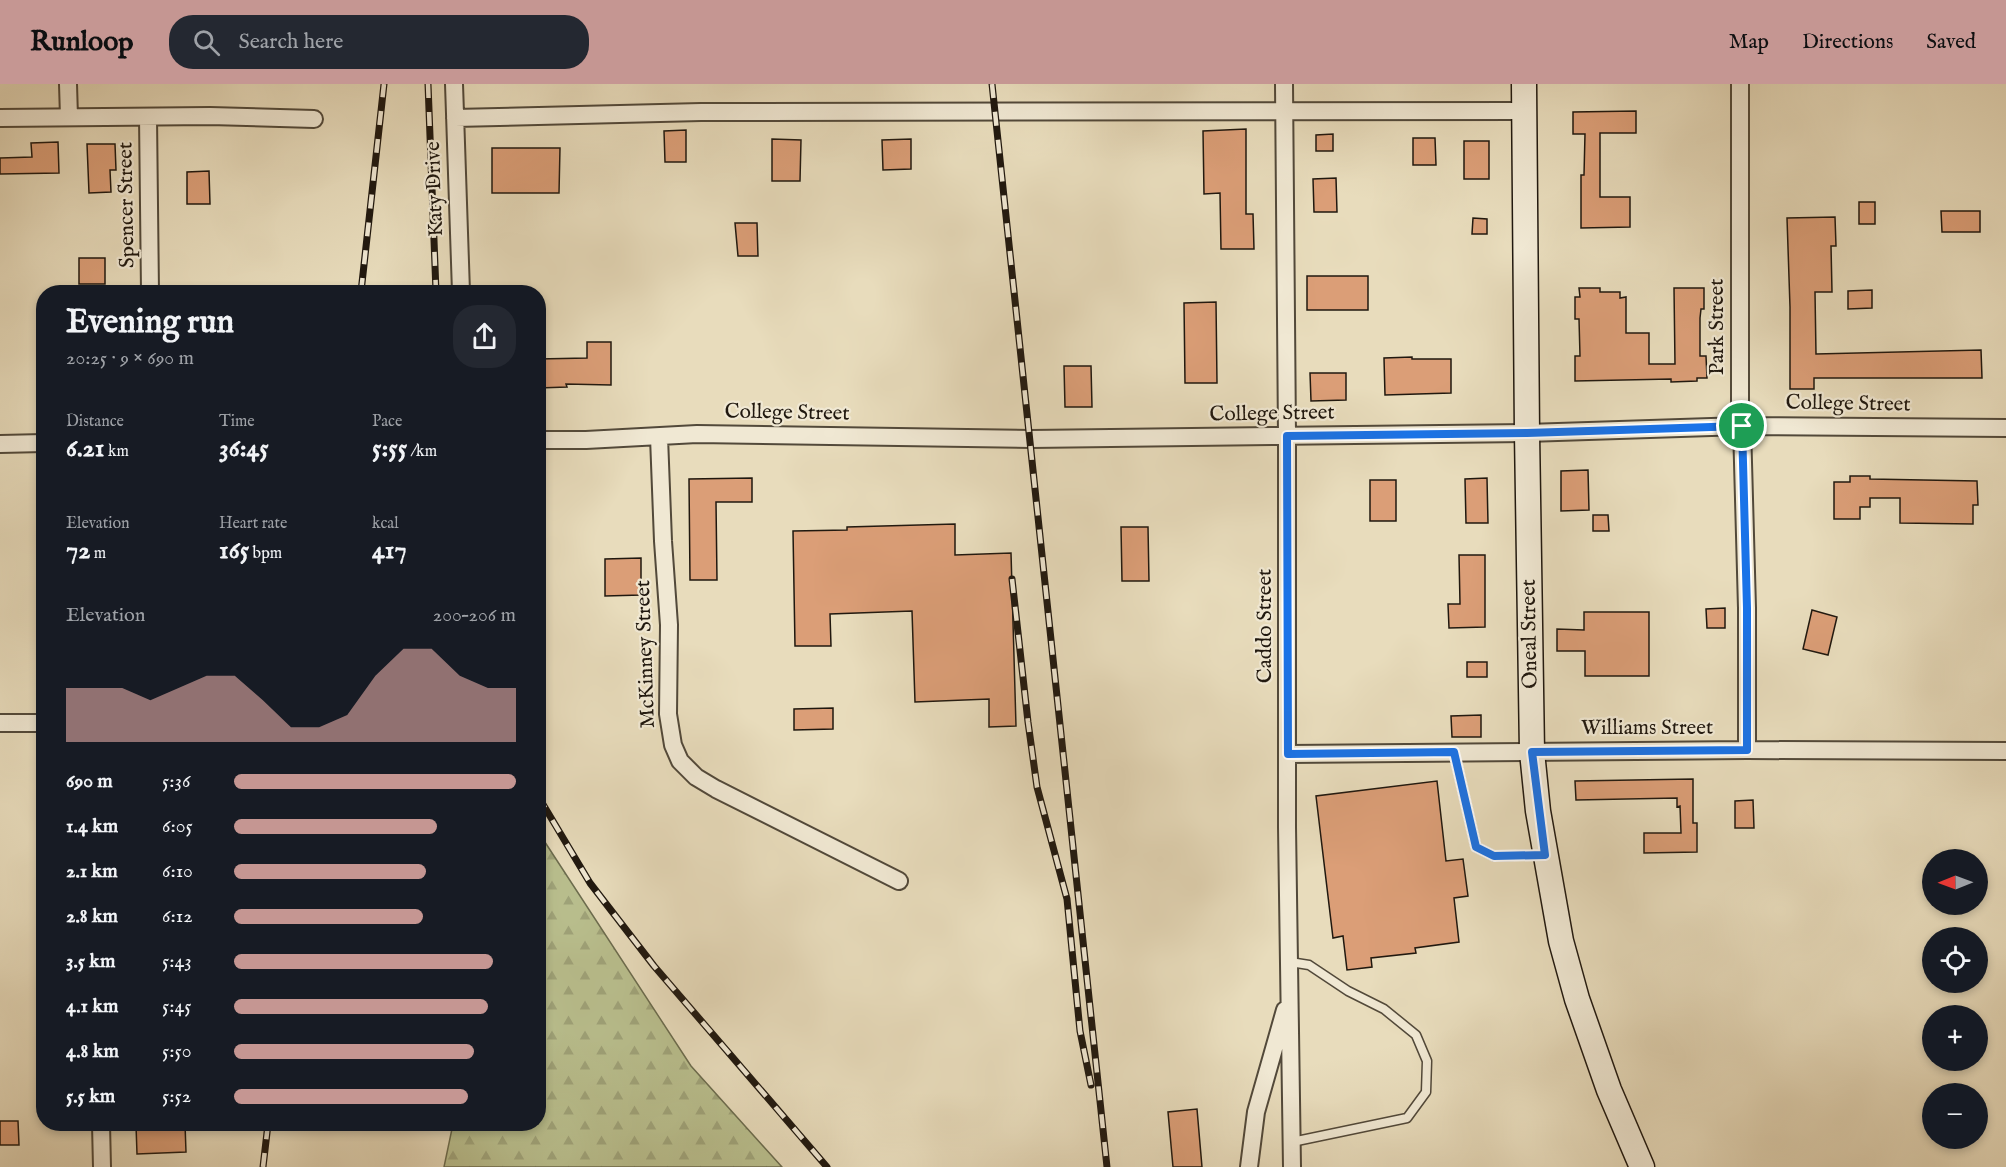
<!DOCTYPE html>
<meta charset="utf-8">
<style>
:root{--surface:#171b24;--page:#242831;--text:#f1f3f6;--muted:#9ea1a6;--accent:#c59692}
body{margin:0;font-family:"IM FELL English",serif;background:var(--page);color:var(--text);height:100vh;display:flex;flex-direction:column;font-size:22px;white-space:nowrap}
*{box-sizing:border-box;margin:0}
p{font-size:20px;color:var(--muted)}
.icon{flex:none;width:33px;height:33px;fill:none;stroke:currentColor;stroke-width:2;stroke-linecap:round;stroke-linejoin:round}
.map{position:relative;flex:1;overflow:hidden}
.sheet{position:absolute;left:36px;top:201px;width:510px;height:846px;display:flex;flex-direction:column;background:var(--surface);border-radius:24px;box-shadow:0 3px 9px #0003}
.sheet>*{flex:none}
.needle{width:39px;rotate:269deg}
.tools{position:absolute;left:1922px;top:765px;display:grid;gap:12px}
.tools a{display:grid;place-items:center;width:66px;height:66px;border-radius:50%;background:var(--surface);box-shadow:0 3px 9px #0003;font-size:30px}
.pin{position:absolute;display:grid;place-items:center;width:51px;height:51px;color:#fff;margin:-26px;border:3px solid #fff;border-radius:50%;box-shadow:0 2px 6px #0007}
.round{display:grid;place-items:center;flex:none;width:63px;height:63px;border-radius:24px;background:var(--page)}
.headline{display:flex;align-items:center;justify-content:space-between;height:102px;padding:0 30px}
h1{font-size:33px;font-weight:700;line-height:45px}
.figures{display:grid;grid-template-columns:repeat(3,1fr);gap:9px;height:102px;padding:6px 30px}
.figures div{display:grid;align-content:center}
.figures b{font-size:26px;font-weight:700}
.figures small{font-size:16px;font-weight:400}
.figures p{font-size:16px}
.chart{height:168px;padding:12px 30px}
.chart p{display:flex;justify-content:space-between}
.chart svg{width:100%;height:108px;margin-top:6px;fill:var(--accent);opacity:.7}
ul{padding:0 30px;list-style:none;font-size:20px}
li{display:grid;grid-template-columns:96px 72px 1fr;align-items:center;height:45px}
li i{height:15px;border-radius:8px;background:var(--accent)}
header{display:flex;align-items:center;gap:36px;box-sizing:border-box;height:84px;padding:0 30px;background:var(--accent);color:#111}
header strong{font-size:28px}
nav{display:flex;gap:33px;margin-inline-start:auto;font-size:21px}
.search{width:420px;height:54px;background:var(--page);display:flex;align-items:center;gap:15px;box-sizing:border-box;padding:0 21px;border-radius:24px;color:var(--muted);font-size:22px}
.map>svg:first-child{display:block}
</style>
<header>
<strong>Runloop</strong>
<div class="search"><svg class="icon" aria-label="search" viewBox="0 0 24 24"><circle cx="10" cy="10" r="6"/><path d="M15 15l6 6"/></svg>Search here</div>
<nav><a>Map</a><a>Directions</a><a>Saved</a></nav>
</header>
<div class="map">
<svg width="2006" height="1083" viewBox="0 0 2006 1083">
<defs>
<pattern id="forest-firs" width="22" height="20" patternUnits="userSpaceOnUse" patternTransform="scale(1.5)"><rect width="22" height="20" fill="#b9bf8e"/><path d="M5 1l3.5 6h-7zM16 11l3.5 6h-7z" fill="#9fa379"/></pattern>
</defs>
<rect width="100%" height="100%" fill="#e8dcbc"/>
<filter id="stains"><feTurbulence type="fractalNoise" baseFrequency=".00333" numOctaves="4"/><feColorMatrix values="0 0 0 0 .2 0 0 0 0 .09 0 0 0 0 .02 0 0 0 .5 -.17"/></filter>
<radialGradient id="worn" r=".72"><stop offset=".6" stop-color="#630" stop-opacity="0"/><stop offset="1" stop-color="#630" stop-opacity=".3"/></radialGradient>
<path fill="url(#forest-firs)" stroke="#6c6c4e" stroke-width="1.5" d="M539 749 691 982 782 1083H444L453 1040H538Z"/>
<path fill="#db9e77" stroke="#20180f" stroke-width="1.5" d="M1636 27V49H1600V113H1630V143L1581 144V91H1584L1585 50H1573V28Z
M1246 45V130H1253L1254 165H1221L1220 109 1204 110 1203 47Z
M686 46V78H665L664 47Z
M1333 50V67H1316V51Z
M1413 54H1435L1436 81H1413Z
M772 55 801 56 800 97H772Z
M911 55V85L883 86 882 56Z
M1464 57H1489V95H1464Z
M58 58 59 89 0 90V74L32 73 31 59Z
M87 60H115L116 86H110L111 108 89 109Z
M492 64H560L559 109H492Z
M209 87 210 120H187V88Z
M1336 94 1337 128H1314L1313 95Z
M1859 118H1875V140H1859Z
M1941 127H1980V148H1942Z
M1835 133 1836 162H1831L1832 208H1815L1816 270 1981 266 1982 294H1814V305H1790V223L1787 134Z
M1473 134 1487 135V150H1472Z
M735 139H757L758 172H738Z
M79 174H105V200H79Z
M1307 192H1368V226H1307Z
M1579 204H1600V208H1620V214L1626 213V249H1649V280H1675L1674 204H1704V225H1701L1700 234V272H1706L1707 294H1697V297L1671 298V295L1575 297V272H1580L1579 235H1575V213H1580Z
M1872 206V224L1848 225V207Z
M1216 218 1217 299H1185L1184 219Z
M587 258H611V301L566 300 567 303 538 304V275L587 274Z
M1412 273V275H1451V309L1385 311 1384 274Z
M1064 282H1091L1092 323H1065Z
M1310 289H1346V316L1311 317Z
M1588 386 1589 426 1561 427V387Z
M1850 392H1870V395L1977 397 1978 421H1973V440L1900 439V414H1870V423H1860V435H1834V398H1850Z
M752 394V418H716L717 496H690L689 395Z
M1487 394 1488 439H1466L1465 395Z
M1370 396H1396V437H1370Z
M1593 431H1608L1609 447H1593Z
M955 440V471L1011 469 1016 642 989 643V615L915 618 912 527 830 530 831 562H795L793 447 847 446V443Z
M1121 443H1148L1149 497H1122Z
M1459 471H1485V543L1449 544 1448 520H1460Z
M641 474V511L605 512V475Z
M1725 524V544H1707L1706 525Z
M1812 526 1837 533 1828 571 1803 565Z
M1584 528H1649V592H1585V567H1557V545L1584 546Z
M1467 578H1487V593H1467Z
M833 624V645L794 646V625Z
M1481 631V653H1452L1451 632Z
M1693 695V739H1697V768L1644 769V749H1681L1680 722 1677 723V714L1576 716 1575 697Z
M1437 697 1446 777 1463 775 1468 812 1454 814 1459 858 1415 864 1416 869 1371 874 1372 883 1347 886 1343 852 1333 854 1316 712Z
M1753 716 1754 744H1735V717Z
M1197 1025 1202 1083H1173L1168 1028Z
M0 1037H18L19 1061H0Z
M185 1040 186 1068 137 1070 136 1041Z"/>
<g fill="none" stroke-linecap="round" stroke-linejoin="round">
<defs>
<path id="lane" d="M1454 668 1476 763 1494 772 1544 771
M1290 878 1309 881 1348 907 1384 925 1416 951 1427 977 1426 1008 1407 1034 1292 1058"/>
<path id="street" d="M68 0 69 33
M454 0 461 208
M1284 0 1287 352V743L1292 1083
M1740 0V318L1742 342 1747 524V666
M148 33 150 208
M0 34 210 32 314 35
M455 34 701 28 1525 27
M659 353 663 457 669 541 668 630 673 661 680 677 696 693 716 705 899 797
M538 356H586L697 350 1031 355 1527 349 1742 342 2006 344
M0 360 44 359
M0 639H44
M1288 670 1747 666 2006 667
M101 1040 102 1083
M1249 1083 1256 1028 1285 926"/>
<path id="secondary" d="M1524 0 1527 349 1532 668 1538 727 1561 857 1577 915 1609 1006 1642 1083"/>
</defs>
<use href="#lane" stroke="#52493a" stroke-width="11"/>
<use href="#street" stroke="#52493a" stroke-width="20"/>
<use href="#secondary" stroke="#20180f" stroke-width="27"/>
<use href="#lane" stroke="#f0e8d3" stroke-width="8"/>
<use href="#street" stroke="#f0e8d3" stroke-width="16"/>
<use href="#secondary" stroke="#f0e8d3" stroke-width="24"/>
<defs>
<path id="rail" d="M428 0 436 208
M992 0 1107 1083
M361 208 384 0
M1012 495 1028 638 1037 703 1067 815 1080 947 1091 1001
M538 712 590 799 654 882 827 1083
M263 1083 268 1040"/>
</defs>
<use href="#rail" stroke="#20180f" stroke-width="7"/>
<use href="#rail" stroke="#f0e8d3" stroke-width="4.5" stroke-dasharray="14" stroke-linecap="butt"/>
</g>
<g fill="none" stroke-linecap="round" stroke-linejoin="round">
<defs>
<path id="route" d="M1742 342 1747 524V666L1532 668 1545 771 1494 772 1476 763 1454 668 1288 670 1287 352 1527 349Z"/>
</defs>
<use href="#route" stroke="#fff" stroke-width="12"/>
<use href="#route" stroke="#1a73e8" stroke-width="8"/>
</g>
<g text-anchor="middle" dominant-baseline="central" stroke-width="4.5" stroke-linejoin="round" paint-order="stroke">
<g font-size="21" fill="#20180f" stroke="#f0e8d3">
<text transform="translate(435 105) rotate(-92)">Katy Drive</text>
<text transform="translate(127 121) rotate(-91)">Spencer Street</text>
<text transform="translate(1717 243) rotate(-90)">Park Street</text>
<text transform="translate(1848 320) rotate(1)">College Street</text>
<text transform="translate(787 329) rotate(1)">College Street</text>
<text transform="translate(1272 330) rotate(-1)">College Street</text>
<text transform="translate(1265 542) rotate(-90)">Caddo Street</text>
<text transform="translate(1530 550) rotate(-91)">Oneal Street</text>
<text transform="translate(646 570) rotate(-92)">McKinney Street</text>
<text x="1647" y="644">Williams Street</text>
</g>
</g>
<rect width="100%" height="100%" filter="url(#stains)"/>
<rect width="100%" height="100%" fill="url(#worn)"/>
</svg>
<div class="tools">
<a><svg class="needle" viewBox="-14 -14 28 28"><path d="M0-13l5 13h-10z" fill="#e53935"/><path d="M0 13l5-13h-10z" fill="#9ea1a6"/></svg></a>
<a><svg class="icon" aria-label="locate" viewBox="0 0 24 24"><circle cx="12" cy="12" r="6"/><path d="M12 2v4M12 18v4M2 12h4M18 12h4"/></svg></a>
<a>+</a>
<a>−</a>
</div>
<div class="pin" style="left:1742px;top:342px;background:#1e9e55"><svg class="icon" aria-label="arrive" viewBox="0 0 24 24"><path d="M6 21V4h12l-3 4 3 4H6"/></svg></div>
<section class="sheet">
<div class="headline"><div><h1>Evening run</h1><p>20:25 · 9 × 690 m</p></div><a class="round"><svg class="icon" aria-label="share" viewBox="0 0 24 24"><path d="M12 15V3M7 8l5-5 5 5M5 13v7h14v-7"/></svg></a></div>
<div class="figures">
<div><p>Distance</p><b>6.21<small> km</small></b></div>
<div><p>Time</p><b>36:45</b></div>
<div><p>Pace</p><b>5:55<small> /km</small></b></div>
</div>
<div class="figures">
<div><p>Elevation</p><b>72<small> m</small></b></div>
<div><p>Heart rate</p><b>165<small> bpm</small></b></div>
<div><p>kcal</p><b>417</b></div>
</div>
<div class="chart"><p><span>Elevation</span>200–206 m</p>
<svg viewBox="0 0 160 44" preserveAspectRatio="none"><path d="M0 44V22L10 22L20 22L30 27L40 22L50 17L60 17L70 27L80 38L90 38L100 33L110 17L120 6L130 6L140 17L150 22L160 22V44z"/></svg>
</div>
<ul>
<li><b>690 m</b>5:36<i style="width:100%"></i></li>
<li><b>1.4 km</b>6:05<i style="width:72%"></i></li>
<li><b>2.1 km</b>6:10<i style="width:68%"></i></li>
<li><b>2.8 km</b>6:12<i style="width:67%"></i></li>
<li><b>3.5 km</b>5:43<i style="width:92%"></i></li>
<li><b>4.1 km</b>5:45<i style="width:90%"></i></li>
<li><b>4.8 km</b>5:50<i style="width:85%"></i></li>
<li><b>5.5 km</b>5:52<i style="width:83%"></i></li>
</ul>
</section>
</div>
